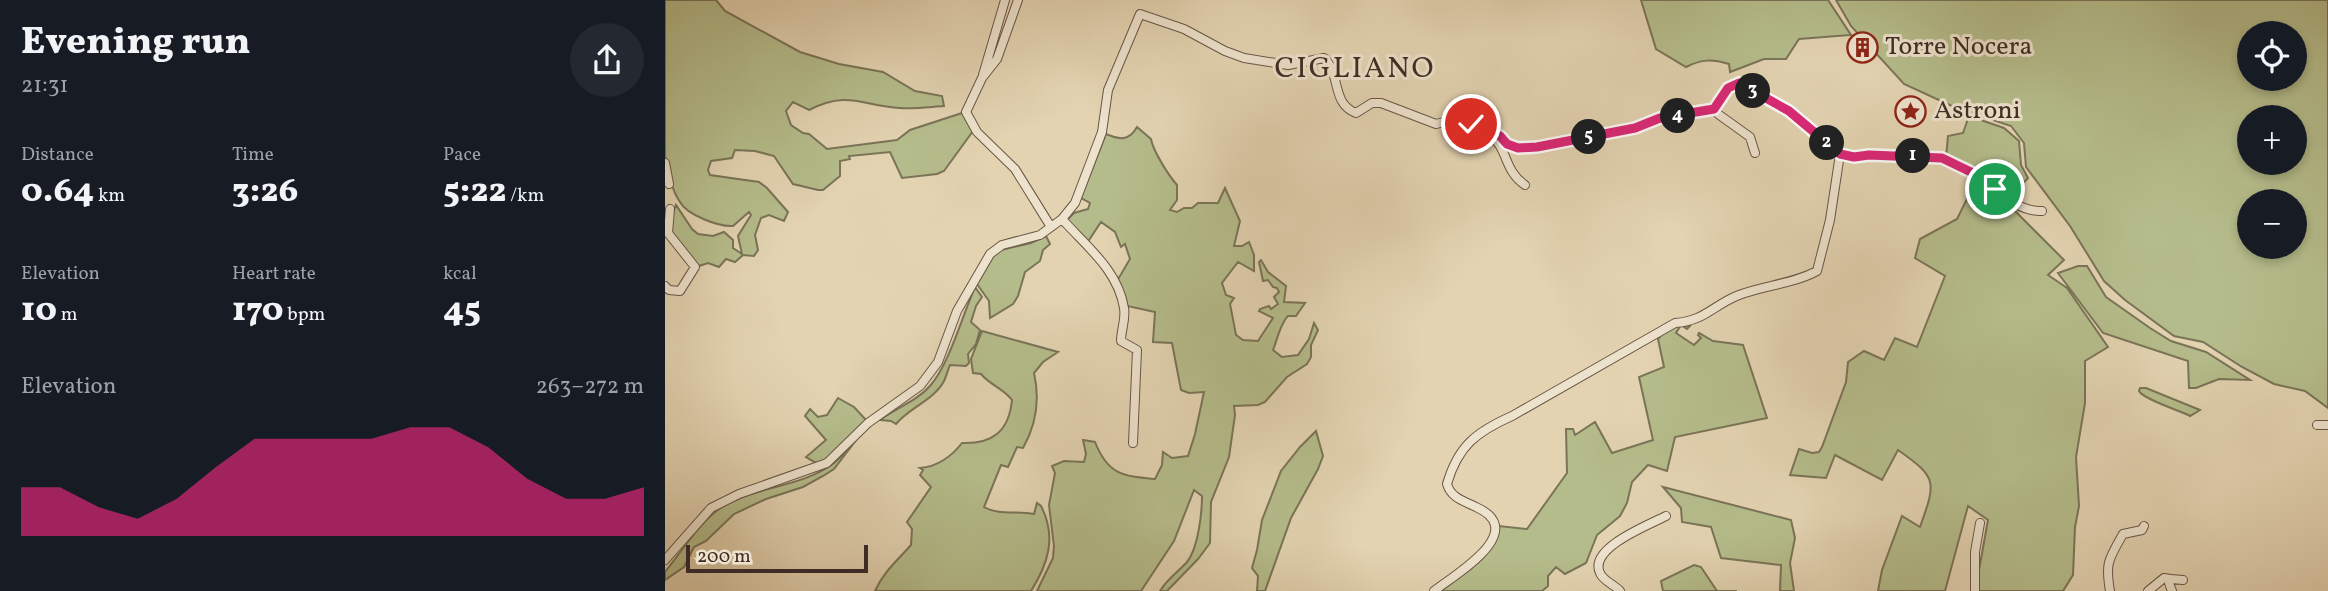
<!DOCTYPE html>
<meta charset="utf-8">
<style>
:root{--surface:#171b24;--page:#242831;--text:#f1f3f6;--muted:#9ea1a6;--accent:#db2777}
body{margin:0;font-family:Vollkorn,serif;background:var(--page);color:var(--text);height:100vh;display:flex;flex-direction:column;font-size:26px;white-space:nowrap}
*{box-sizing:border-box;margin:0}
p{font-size:23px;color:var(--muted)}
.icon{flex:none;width:38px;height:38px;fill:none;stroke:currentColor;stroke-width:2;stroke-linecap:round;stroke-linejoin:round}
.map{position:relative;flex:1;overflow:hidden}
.side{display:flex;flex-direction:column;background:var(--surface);width:665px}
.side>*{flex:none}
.tools{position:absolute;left:1572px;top:21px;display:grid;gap:14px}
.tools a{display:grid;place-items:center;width:70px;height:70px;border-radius:50%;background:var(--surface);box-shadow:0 4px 10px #0003;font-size:35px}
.scale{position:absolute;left:21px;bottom:18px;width:182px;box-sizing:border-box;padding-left:7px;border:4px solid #402c24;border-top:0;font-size:19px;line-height:24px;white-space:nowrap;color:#402c24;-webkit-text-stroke:5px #ede2cc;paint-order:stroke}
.pin{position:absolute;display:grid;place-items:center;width:60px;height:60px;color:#fff;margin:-30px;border:4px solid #fff;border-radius:50%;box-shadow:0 2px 7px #0007}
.km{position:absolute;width:35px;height:35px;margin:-18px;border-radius:50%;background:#222;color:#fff;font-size:19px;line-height:35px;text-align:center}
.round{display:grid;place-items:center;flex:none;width:74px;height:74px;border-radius:37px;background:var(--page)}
.head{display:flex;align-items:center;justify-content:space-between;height:119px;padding:0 21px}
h1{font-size:38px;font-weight:800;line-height:52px}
.metrics{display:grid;grid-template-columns:repeat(3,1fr);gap:10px;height:119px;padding:7px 21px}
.metrics div{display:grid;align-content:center}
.metrics b{font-size:35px;font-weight:800}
.metrics small{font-size:19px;font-weight:400}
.metrics p{font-size:19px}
.chart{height:196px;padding:14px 21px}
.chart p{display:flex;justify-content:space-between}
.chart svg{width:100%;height:126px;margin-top:7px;fill:var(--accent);opacity:.7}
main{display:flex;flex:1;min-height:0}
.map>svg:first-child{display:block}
</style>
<main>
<section class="side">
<div class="head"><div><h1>Evening run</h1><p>21:31</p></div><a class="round"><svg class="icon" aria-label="share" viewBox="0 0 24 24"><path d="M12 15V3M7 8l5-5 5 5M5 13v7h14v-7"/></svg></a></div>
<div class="metrics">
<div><p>Distance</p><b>0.64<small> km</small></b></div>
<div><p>Time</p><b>3:26</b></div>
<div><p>Pace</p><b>5:22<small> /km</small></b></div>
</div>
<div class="metrics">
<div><p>Elevation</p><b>10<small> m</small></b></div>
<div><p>Heart rate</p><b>170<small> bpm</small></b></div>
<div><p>kcal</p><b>45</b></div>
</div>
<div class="chart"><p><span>Elevation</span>263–272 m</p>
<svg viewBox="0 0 160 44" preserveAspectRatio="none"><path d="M0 44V27L10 27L20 34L30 38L40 31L50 20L60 10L70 10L80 10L90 10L100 6L110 6L120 13L130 24L140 31L150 31L160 27V44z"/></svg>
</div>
</section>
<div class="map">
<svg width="1663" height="591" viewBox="0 0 1663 591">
<rect width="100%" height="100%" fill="#e3d3b1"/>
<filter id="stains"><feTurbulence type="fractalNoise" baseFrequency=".00286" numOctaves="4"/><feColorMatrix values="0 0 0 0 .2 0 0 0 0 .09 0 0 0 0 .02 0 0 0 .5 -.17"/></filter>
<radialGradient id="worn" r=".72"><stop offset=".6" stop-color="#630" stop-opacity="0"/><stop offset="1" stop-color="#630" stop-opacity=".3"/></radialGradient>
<path fill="#b5bc8b" stroke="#7a7458" stroke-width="2" fill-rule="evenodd" d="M0 0H51L60 11 135 52 174 64 218 72 250 91 277 96 279 106C264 107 249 109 235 108 197 106 184 90 144 110L128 102 121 111 126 125 138 133 144 134 162 149 232 140 245 130 297 113 308 131 279 171 272 174 237 178 225 152 184 156 185 159 175 161V176L158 190H153L128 184 109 156 90 151 70 150 67 158 46 161 43 170 45 175 94 182 102 188 123 212 119 221 104 215 96 218 90 235 93 250 89 256 78 255 70 262 61 259 54 267 43 263 34 266 6 235 4 223 11 205 27 229 33 234 48 236 59 232 68 240V248L77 254 73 236 86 215 84 212 68 226C54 227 22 215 15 202 6 189 3 170 0 155Z
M976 0H1163L1186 35 1134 39 1121 59H1099L1065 72 1064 64C1047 59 1037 59 1021 67L991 49Z
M1171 0H1663V408L1640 391 1609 384 1577 367 1538 342 1509 336 1460 300 1439 281 1405 226 1361 167 1359 143 1346 126 1289 107 1239 84 1186 26ZM1584 33H1629V79H1584ZM1584 117H1629V163H1584ZM1584 201H1629V247H1584Z
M1304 116 1339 128 1354 141 1356 165 1363 178 1341 202 1399 260 1383 275 1402 288 1443 347 1420 361V403L1411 457 1414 506 1410 527 1408 575 1398 591H1313L1314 570 1323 520 1303 506 1280 591H1213L1217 570 1237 516 1255 527C1271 482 1273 478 1233 450L1217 480 1170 455 1161 478 1125 475 1134 449 1147 453 1154 452 1157 447 1181 382 1183 362 1199 351 1219 360 1230 338 1252 347 1280 276 1250 258 1255 239 1292 219 1309 185 1308 172 1281 158 1283 136 1298 133Z
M472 127 486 139C488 151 504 176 512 185V200L505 210 512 212 519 208H527L533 203H553L560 188 575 221 569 246H577L584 242 589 255V271L573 262 557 283 561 295 569 298 565 304 571 335 578 340 593 341 608 318 594 311 595 309 604 306 606 309 613 304 609 297 614 292 612 288 608 287 603 280 598 281 594 262 596 260 603 272 621 286 619 302 640 303 631 316H623C616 322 612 340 608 350L617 357 633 355 644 339 649 323 653 330 646 345V357L642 364 622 377 600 402 593 405 569 406 570 415 564 457 546 502 545 543 533 559 502 591H495C502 579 513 572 522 562 533 549 537 513 537 496L529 490 509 541 476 591H372L388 558 389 546 384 505 390 473 387 466 399 461 419 462 421 454 418 440 430 442C443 475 458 476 490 479L497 465 498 452 507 458 523 456 530 434 539 392 524 393 516 390 507 343 488 342 490 312 462 306 452 281 465 259 460 244 456 247 450 232 436 222 422 243 402 220 409 213 423 209 425 203 416 198 441 134C455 140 464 141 472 127Z
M381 236 385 244 378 250 375 261 360 272 353 296 348 304 325 318 324 301 312 284 329 255 332 251 366 243Z
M1413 266H1422L1441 297 1485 328 1506 341 1541 352 1585 380 1554 379 1531 388H1524L1523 361 1438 333 1393 273Z
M310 287 317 297 311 306 306 322 315 330 311 344 303 354 304 363 301 366 285 365C283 370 281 377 279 381 269 400 244 408 231 424L226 421 215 420C231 408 252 401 265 386 284 365 298 314 310 287Z
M1012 324 1025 326 1022 329 1016 325 1011 333 1029 345 1036 338 1033 335 1034 333 1048 341 1078 345 1102 418 1010 437 1002 471 983 465 967 482 962 503 955 516 932 535 921 563 900 574 891 567 883 576V586L877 591H775C797 574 831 557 834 526L862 529 902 473 901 429H908L910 435 930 422 947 453 988 440 974 377 999 367 993 339 1002 328Z
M317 331 393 352 378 362 369 373C375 399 371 425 358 448L352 447 343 467 336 465 319 507C335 516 352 510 369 514L372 503 376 506C392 537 383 564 366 591H210C219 571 232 561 246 545L247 529 242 522 266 487 255 475 258 470 255 468C272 467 287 456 297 443 328 444 344 431 347 400 339 389 325 385 316 374L308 373 306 359Z
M1475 388H1481L1535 410 1525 416C1513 410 1478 399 1474 391Z
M173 398 189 407 202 421 162 459 153 464 141 457 161 440 140 416 145 409 153 417 162 415Z
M651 431 658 456 653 469 626 518 600 591H592L593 576 587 568 592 550 597 520 616 471 635 447Z
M192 439 169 469 158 476 138 487 101 499 69 514 41 541 29 547 19 567 0 580V572C19 549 36 518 62 504 95 486 139 486 169 463 177 456 185 447 192 439Z
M998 487 1126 520 1130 538 1125 563 1129 591H1115L1116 565 1056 558 1046 527 1017 522 1016 508Z
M1029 565 1036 567 1052 591H1072H998L996 581Z"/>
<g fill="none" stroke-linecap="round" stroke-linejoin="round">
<defs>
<path id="minor" d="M353 0 332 59 317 78 301 112 312 132 350 169 386 227
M318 75 340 0
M1049 109 1053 114 1085 137 1090 153
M826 137C843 147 838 170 860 185
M1175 154C1206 161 1249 150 1277 158 1310 167 1344 213 1377 211
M0 163 4 184
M397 219C421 246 453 270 459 308 461 319 456 330 456 341L472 350 468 443
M0 286 4 290 15 291 30 267 3 233 5 209
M1652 425H1663
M0 560 46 508 74 494 162 463 203 423 255 386 273 362 292 311 325 254 337 245 375 235 397 219 410 203 437 132 443 90 475 14 519 29 560 51 579 58 623 65 659 58C676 73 666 104 691 113L707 103H716L771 124 796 118 835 136 842 144 853 148 872 147 970 128 995 119 1049 109 1063 88 1074 83 1124 111 1175 154 1165 220 1152 271C1128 284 1100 285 1074 295 1048 305 1040 321 1010 323L847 416C811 432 793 446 782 484 786 498 799 501 811 507 865 531 791 574 769 591
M955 591C950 585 938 581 935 573 923 548 984 525 1001 516
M1310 591V552L1315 523
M1445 591C1440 562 1444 559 1458 534L1477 530 1479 526
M1483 591 1499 578 1506 579
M1507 591 1504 583 1506 579 1518 580"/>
</defs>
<use href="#minor" stroke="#695647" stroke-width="10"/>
<use href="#minor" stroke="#ede2cc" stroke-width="8"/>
</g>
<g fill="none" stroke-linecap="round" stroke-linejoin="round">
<defs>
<path id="route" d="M806 124 804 122 835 136 842 144 853 148 872 147 970 128 995 118 1049 109 1063 88 1074 83 1124 111 1175 154 1189 157 1204 155 1277 158 1308 173 1330 189"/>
</defs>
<use href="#route" stroke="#fff" stroke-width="14"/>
<use href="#route" stroke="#db2777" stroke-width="9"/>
</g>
<defs>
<symbol id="building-ring" viewBox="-11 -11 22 22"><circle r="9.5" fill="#ede2cc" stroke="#8f2418" stroke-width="1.5"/><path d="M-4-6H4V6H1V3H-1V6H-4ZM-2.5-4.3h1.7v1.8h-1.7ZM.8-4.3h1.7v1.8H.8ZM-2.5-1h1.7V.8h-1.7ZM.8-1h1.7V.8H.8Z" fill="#8f2418"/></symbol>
<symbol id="sight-ring" viewBox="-11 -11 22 22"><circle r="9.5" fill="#ede2cc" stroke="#8f2418" stroke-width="1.5"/><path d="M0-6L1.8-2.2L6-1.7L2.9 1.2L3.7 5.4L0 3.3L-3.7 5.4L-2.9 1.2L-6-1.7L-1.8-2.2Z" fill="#8f2418"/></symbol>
</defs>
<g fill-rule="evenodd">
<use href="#building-ring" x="1180" y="30" width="35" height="35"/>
<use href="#sight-ring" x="1228" y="94" width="35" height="35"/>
</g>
<g text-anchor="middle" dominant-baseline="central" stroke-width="6" stroke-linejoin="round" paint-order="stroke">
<g font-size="26" fill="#402c24" stroke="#ede2cc" text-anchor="start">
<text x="1220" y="47">Torre Nocera</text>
<text x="1269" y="111">Astroni</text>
</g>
<g font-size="30" letter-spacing="2" fill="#402c24" stroke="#ede2cc">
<text x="690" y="69">CIGLIANO</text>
</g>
</g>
<rect width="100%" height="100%" filter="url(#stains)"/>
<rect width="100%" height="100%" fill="url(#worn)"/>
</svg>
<div class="tools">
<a><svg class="icon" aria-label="locate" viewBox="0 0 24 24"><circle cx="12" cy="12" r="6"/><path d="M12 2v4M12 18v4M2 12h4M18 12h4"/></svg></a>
<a>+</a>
<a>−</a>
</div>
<div class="scale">200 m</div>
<div class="pin" style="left:1330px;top:189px;background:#1e9e55"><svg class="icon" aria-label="arrive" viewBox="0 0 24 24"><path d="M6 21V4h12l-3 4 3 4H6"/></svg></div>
<div class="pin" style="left:806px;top:124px;background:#d93025"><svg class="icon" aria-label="check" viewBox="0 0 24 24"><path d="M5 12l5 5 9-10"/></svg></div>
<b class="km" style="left:1248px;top:156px">1</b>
<b class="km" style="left:1162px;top:143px">2</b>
<b class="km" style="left:1088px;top:91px">3</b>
<b class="km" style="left:1013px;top:116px">4</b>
<b class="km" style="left:924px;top:137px">5</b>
</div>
</main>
